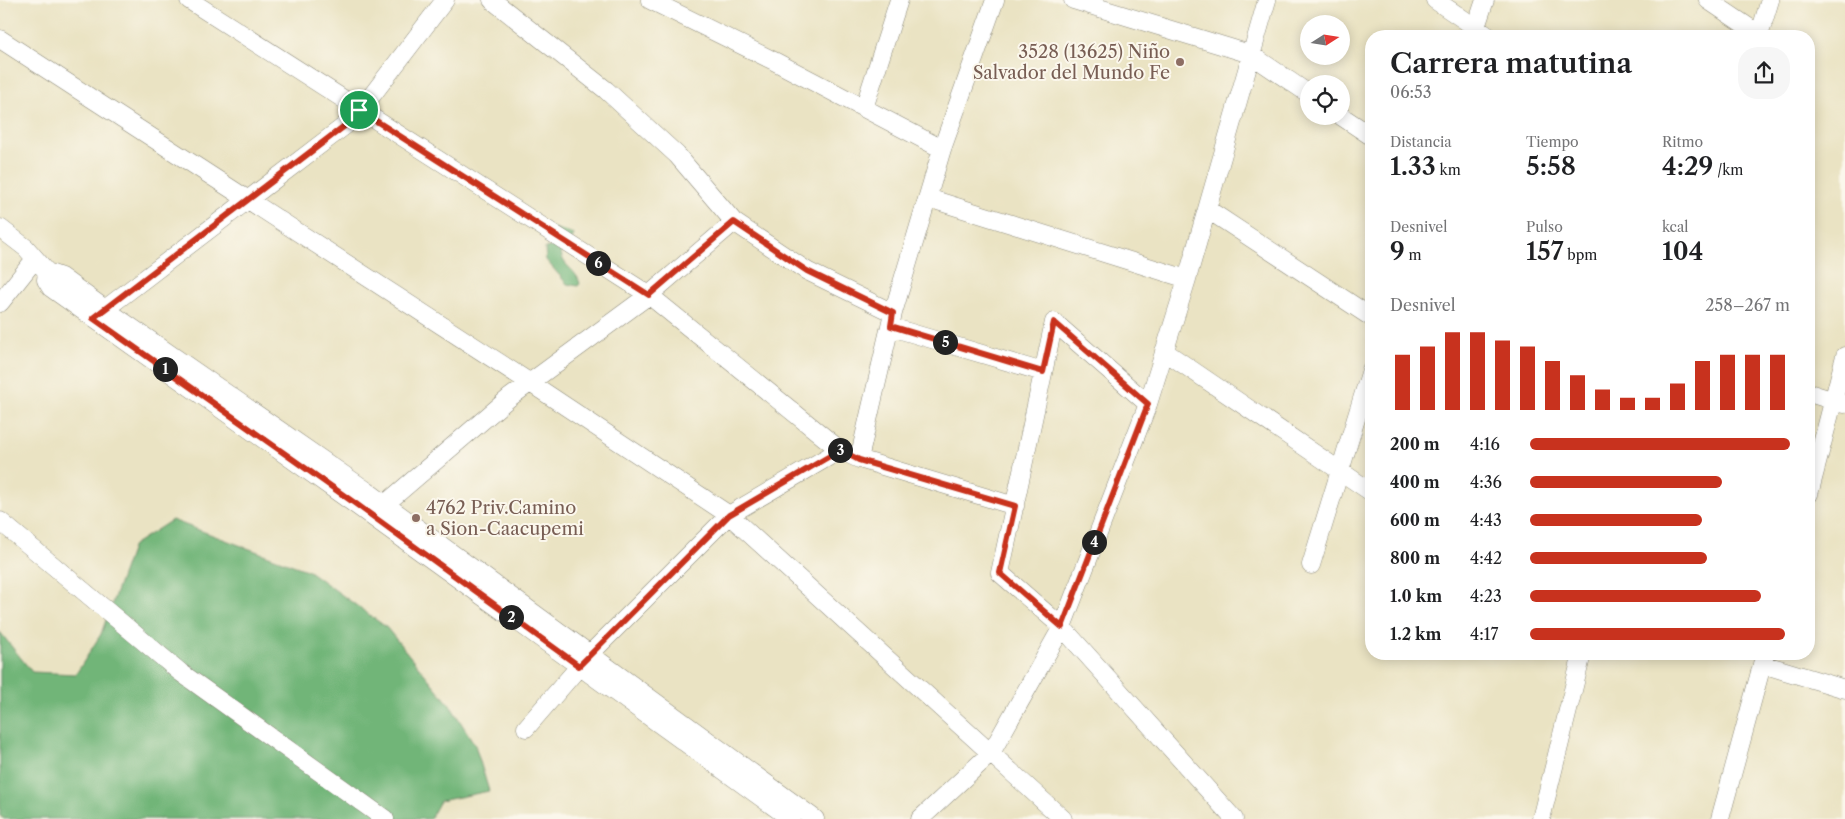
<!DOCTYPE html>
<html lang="es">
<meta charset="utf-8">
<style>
:root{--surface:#fff;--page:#f6f6f6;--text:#202124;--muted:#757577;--accent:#c8321e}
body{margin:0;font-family:"Libre Caslon Text",serif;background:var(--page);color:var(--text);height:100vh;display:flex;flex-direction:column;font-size:19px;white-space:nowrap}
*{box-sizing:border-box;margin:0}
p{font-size:16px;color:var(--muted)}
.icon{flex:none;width:28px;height:28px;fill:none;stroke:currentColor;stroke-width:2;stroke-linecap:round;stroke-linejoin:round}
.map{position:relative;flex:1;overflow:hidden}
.sheet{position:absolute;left:1365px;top:30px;width:450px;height:630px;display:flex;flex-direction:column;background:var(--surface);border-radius:20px;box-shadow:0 2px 12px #0003}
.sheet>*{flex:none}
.needle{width:32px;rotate:78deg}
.controls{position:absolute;left:1300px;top:15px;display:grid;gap:10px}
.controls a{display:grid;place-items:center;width:50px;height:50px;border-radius:50%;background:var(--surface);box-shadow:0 2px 12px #0003;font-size:25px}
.pin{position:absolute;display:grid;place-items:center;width:42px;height:42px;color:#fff;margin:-21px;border:2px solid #fff;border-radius:50%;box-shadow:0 1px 5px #0007}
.km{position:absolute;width:25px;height:25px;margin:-12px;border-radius:50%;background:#222;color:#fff;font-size:14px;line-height:25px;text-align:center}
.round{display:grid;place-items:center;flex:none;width:52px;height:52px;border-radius:20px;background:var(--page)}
.overview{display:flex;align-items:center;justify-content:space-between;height:85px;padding:0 25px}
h1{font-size:28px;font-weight:600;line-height:38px}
.metrics{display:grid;grid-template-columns:repeat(3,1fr);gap:8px;height:85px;padding:5px 25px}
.metrics div{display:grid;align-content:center}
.metrics b{font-size:25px;font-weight:600}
.metrics small{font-size:14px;font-weight:400}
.metrics p{font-size:14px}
.chart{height:140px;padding:10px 25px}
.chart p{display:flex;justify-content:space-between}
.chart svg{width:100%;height:90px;margin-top:5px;stroke:var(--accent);stroke-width:6}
ul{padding:0 25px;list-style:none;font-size:16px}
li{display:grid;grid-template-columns:80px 60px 1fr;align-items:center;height:38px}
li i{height:12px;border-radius:6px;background:var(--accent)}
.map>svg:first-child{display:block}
</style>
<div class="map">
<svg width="1845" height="819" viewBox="0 0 1845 819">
<rect width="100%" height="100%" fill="#fbf7ec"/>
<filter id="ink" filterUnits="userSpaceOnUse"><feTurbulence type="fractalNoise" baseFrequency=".02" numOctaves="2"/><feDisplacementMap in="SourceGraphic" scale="10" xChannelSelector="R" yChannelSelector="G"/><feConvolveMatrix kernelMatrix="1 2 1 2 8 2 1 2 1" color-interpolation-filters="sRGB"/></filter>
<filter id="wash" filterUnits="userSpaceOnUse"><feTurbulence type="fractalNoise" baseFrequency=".0096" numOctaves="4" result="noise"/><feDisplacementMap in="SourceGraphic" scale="20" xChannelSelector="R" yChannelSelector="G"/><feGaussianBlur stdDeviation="1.12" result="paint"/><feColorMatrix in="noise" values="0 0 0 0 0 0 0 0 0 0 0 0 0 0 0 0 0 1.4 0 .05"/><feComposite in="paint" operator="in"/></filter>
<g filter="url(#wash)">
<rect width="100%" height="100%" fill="#eae3c3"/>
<path fill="#71b578" stroke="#4e7052" d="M550 227 574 234 571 242 561 253C562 266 578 271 580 284L578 286 567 284 546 260 545 248 550 247 554 242Z
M172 520 309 571 386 627 450 705 475 745 489 791 440 801 430 819H4L0 816V632L32 672 76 674 101 634 133 545Z"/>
</g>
<g filter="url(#ink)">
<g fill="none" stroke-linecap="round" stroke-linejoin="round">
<defs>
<path id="street" d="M189 0 649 295 840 450 859 459 1015 506
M492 0 606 90 677 155 734 222 807 271 893 313
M650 0 774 61 942 149
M1073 0 1250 54 1309 94
M1435 0 1488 36
M1708 0 1760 35
M1473 36 1485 0
M1759 36 1770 0
M0 39 529 382 729 515 1063 819
M864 108 899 0
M1341 116 1371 136
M928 198 1187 279
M1207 209 1371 317
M0 228 26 248 47 272 61 277 105 309 367 491 815 819
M47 272 46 280 51 288 356 505 791 819
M0 303 35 259
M96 316 351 121 363 107 445 0
M891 327 1043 372
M1164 351 1371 492
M1809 393 1844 404
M1148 404 1054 322 1000 573 1062 627 1234 819
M859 459 893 313 942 149 995 0
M1809 494 1845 356
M377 511 509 398 649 295 734 222
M0 521 180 672 385 819
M1311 565 1371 370
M1762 664 1845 689
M526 728 590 654 729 515 840 450
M920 819 991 753 1062 627 1148 404 1187 279 1267 0
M1541 819 1582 654
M1720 819 1765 654"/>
</defs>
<use href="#street" stroke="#8a8777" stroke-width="19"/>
<use href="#street" stroke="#fff" stroke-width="18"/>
</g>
</g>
<g fill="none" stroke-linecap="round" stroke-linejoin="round" filter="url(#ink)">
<defs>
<path id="route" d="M359 110 649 295 734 222 807 271 893 313 891 326 1043 372 1054 322 1148 404 1062 627 1000 573 1015 506 859 460 840 450 729 515 579 666 356 504 93 318 351 121Z"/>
</defs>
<use href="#route" stroke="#fff" stroke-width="10"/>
<use href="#route" stroke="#c8321e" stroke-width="6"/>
</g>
<g fill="#8d6e63" stroke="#fbf7ec" stroke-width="2">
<circle cx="1180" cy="62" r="5"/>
<circle cx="416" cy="518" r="5"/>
</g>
<g text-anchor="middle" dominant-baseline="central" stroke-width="4" stroke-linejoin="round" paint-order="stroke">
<g font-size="18" fill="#785e54" stroke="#fbf7ec" text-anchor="end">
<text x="1170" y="52">3528 (13625) Niño<tspan x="1170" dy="21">Salvador del Mundo Fe</tspan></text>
<text x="426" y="508" text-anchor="start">4762 Priv.Camino<tspan x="426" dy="21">a Sion-Caacupemi</tspan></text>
</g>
</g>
</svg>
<div class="controls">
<a><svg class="needle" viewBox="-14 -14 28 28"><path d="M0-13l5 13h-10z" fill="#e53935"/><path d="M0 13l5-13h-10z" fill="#757577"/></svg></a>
<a><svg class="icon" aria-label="locate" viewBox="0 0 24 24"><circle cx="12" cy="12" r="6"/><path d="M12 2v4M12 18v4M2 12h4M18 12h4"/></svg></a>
</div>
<div class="pin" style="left:359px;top:110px;background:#1e9e55"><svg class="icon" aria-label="arrive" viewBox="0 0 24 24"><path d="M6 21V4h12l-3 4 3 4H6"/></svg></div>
<b class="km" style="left:165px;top:369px">1</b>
<b class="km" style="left:511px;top:617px">2</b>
<b class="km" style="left:840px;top:450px">3</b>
<b class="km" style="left:1094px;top:542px">4</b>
<b class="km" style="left:945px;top:342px">5</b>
<b class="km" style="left:598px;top:263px">6</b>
<section class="sheet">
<div class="overview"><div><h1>Carrera matutina</h1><p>06:53</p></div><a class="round"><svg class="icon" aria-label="share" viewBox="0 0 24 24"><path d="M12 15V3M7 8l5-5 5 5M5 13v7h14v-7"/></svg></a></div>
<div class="metrics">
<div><p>Distancia</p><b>1.33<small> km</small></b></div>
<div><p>Tiempo</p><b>5:58</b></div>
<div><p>Ritmo</p><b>4:29<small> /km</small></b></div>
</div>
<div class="metrics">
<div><p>Desnivel</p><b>9<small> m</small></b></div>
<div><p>Pulso</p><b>157<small> bpm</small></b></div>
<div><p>kcal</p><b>104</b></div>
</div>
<div class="chart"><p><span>Desnivel</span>258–267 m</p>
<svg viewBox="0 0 160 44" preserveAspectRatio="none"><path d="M5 44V17M15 44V13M25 44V6M35 44V6M45 44V10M55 44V13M65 44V20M75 44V27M85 44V34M95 44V38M105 44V38M115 44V31M125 44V20M135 44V17M145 44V17M155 44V17"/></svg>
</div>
<ul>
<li><b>200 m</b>4:16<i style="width:100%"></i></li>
<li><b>400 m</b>4:36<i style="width:74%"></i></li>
<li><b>600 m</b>4:43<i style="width:66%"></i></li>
<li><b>800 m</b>4:42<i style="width:68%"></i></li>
<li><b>1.0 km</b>4:23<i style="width:89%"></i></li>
<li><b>1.2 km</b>4:17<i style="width:98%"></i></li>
</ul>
</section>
</div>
